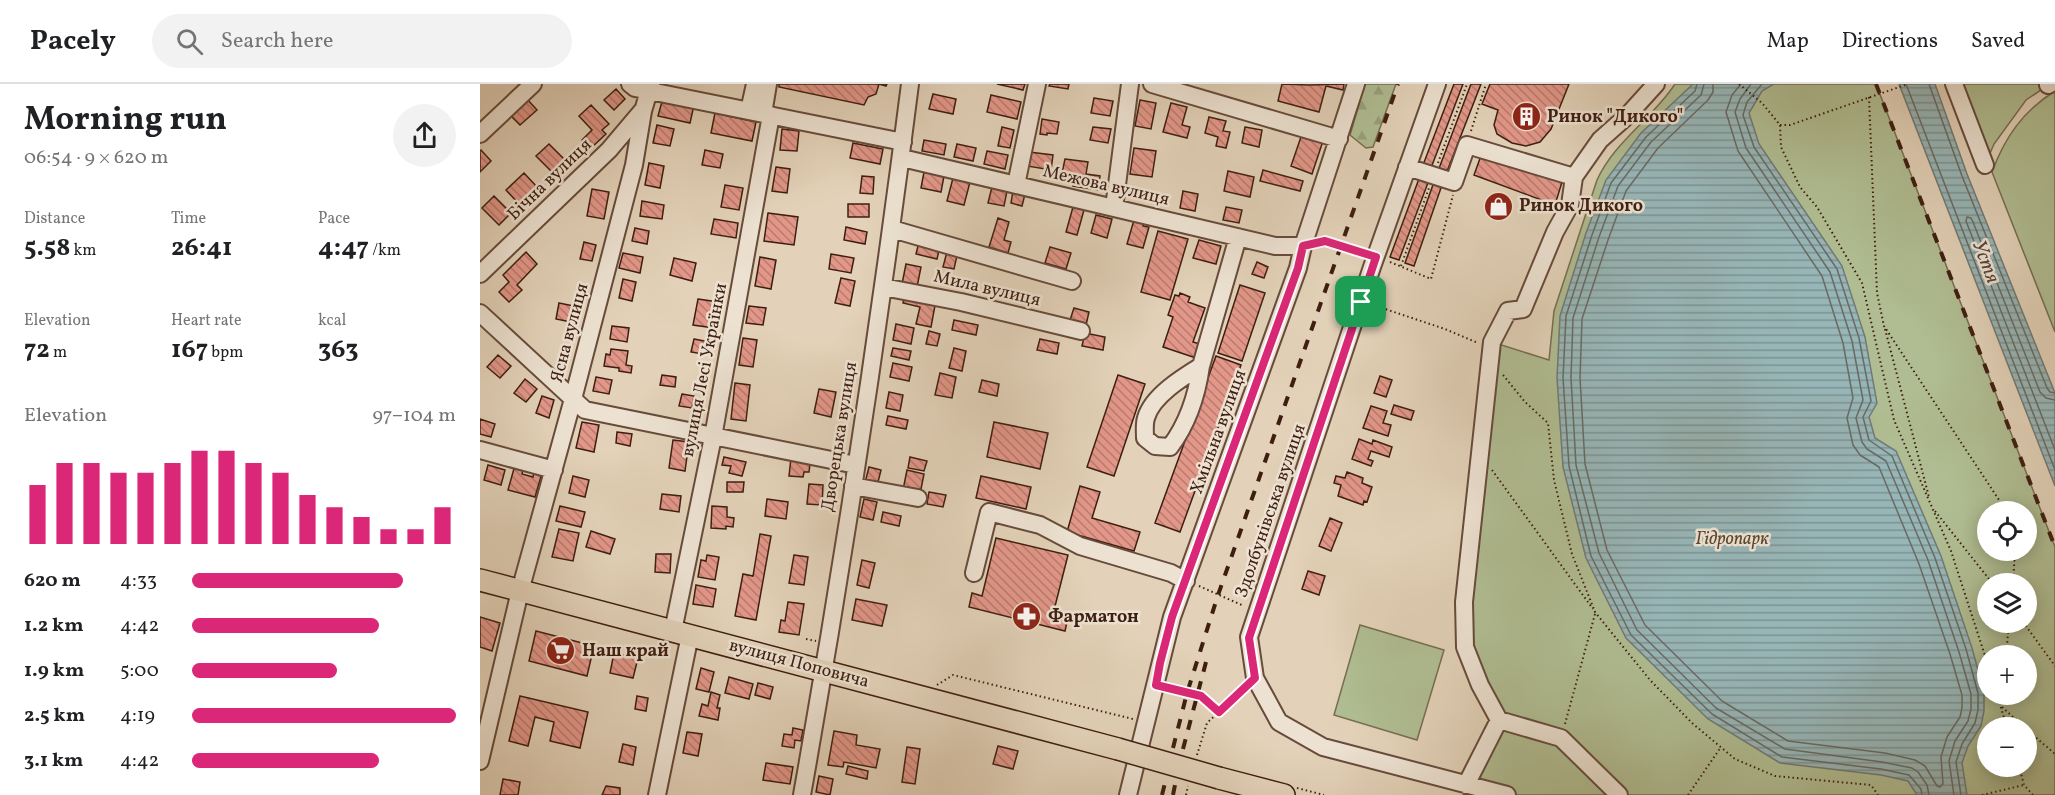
<!DOCTYPE html>
<meta charset="utf-8">
<style>
:root{--surface:#fff;--page:#f2f2f2;--text:#202124;--muted:#757577;--line:#e0e0e0;--accent:#db2777}
body{margin:0;font-family:Vollkorn,serif;background:var(--page);color:var(--text);height:100vh;display:flex;flex-direction:column;font-size:22px;white-space:nowrap}
*{box-sizing:border-box;margin:0}
p{font-size:20px;color:var(--muted)}
.icon{flex:none;width:33px;height:33px;fill:none;stroke:currentColor;stroke-width:2;stroke-linecap:round;stroke-linejoin:round}
.map{position:relative;flex:1;overflow:hidden}
.drawer{display:flex;flex-direction:column;background:var(--surface);width:480px}
.drawer>*{flex:none}
.buttons{position:absolute;left:1497px;top:417px;display:grid;gap:12px}
.buttons a{display:grid;place-items:center;width:60px;height:60px;border-radius:50%;background:var(--surface);box-shadow:0 3px 15px #0003;font-size:30px}
.pin{position:absolute;display:grid;place-items:center;width:51px;height:51px;color:#fff;margin:-26px;border-radius:12px;box-shadow:0 3px 9px #0006}
.round{display:grid;place-items:center;flex:none;width:63px;height:63px;border-radius:32px;background:var(--page)}
.head{display:flex;align-items:center;justify-content:space-between;height:102px;padding:0 24px}
h1{font-size:33px;font-weight:700;line-height:45px}
.stats{display:grid;grid-template-columns:repeat(3,1fr);gap:9px;height:102px;padding:6px 24px}
.stats div{display:grid;align-content:center}
.stats b{font-size:26px;font-weight:700}
.stats small{font-size:16px;font-weight:400}
.stats p{font-size:16px}
.chart{height:168px;padding:12px 24px}
.chart p{display:flex;justify-content:space-between}
.chart svg{width:100%;height:108px;margin-top:6px;stroke:var(--accent);stroke-width:6}
ul{padding:0 24px;list-style:none;font-size:20px}
li{display:grid;grid-template-columns:96px 72px 1fr;align-items:center;height:45px}
li i{height:15px;border-radius:8px;background:var(--accent)}
header{display:flex;align-items:center;gap:36px;box-sizing:border-box;height:84px;padding:0 30px;background:var(--surface);border-bottom:2px solid var(--line)}
header strong{font-size:28px}
nav{display:flex;gap:33px;margin-inline-start:auto;font-size:21px}
.search{width:420px;height:54px;background:var(--page);display:flex;align-items:center;gap:15px;box-sizing:border-box;padding:0 21px;border-radius:33px;color:var(--muted);font-size:22px}
main{display:flex;flex:1;min-height:0}
.map>svg:first-child{display:block}
</style>
<header>
<strong>Pacely</strong>
<div class="search"><svg class="icon" aria-label="search" viewBox="0 0 24 24"><circle cx="10" cy="10" r="6"/><path d="M15 15l6 6"/></svg>Search here</div>
<nav><a>Map</a><a>Directions</a><a>Saved</a></nav>
</header>
<main>
<section class="drawer">
<div class="head"><div><h1>Morning run</h1><p>06:54 · 9 × 620 m</p></div><a class="round"><svg class="icon" aria-label="share" viewBox="0 0 24 24"><path d="M12 15V3M7 8l5-5 5 5M5 13v7h14v-7"/></svg></a></div>
<div class="stats">
<div><p>Distance</p><b>5.58<small> km</small></b></div>
<div><p>Time</p><b>26:41</b></div>
<div><p>Pace</p><b>4:47<small> /km</small></b></div>
</div>
<div class="stats">
<div><p>Elevation</p><b>72<small> m</small></b></div>
<div><p>Heart rate</p><b>167<small> bpm</small></b></div>
<div><p>kcal</p><b>363</b></div>
</div>
<div class="chart"><p><span>Elevation</span>97–104 m</p>
<svg viewBox="0 0 160 44" preserveAspectRatio="none"><path d="M5 44V20M15 44V11M25 44V11M35 44V15M45 44V15M55 44V11M65 44V6M75 44V6M85 44V11M95 44V15M105 44V24M115 44V29M125 44V33M135 44V38M145 44V38M155 44V29"/></svg>
</div>
<ul>
<li><b>620 m</b>4:33<i style="width:80%"></i></li>
<li><b>1.2 km</b>4:42<i style="width:71%"></i></li>
<li><b>1.9 km</b>5:00<i style="width:55%"></i></li>
<li><b>2.5 km</b>4:19<i style="width:100%"></i></li>
<li><b>3.1 km</b>4:42<i style="width:71%"></i></li>
</ul>
</section>
<div class="map">
<svg width="1575" height="711" viewBox="0 0 1575 711">
<defs>
<pattern id="forest-firs" width="22" height="20" patternUnits="userSpaceOnUse" patternTransform="scale(1.5)"><rect width="22" height="20" fill="#b0bd92"/><path d="M5 1l3.5 6h-7zM16 11l3.5 6h-7z" fill="#98a27d"/></pattern>
<pattern id="water-rules" width="6" height="5" patternUnits="userSpaceOnUse" patternTransform="scale(1.5)"><rect width="6" height="5" fill="#97b6b7"/><path d="M0 2.5h6" fill="none" stroke="#7d9393"/></pattern>
<pattern id="building-back-hatch" width="6" height="6" patternUnits="userSpaceOnUse" patternTransform="scale(1.5)"><rect width="6" height="6" fill="#e39789"/><path d="M-1 5l2 2M0 0l6 6M5-1l2 2" fill="none" stroke="#b97b6f"/></pattern>
</defs>
<rect width="100%" height="100%" fill="#e3d2b9"/>
<filter id="stains"><feTurbulence type="fractalNoise" baseFrequency=".00333" numOctaves="4"/><feColorMatrix values="0 0 0 0 .2 0 0 0 0 .09 0 0 0 0 .02 0 0 0 .5 -.17"/></filter>
<radialGradient id="worn" r=".72"><stop offset=".6" stop-color="#630" stop-opacity="0"/><stop offset="1" stop-color="#630" stop-opacity=".3"/></radialGradient>
<path fill="url(#forest-firs)" stroke="#776e52" stroke-width="1.5" d="M885 0H916L893 63 886 64 870 51Z"/>
<path fill="#b0bd92" stroke="#776e52" stroke-width="1.5" fill-rule="evenodd" d="M1195 0H1396L1575 463V711H984L1019 636 985 563 1012 258 1069 276 1074 227 1117 96C1135 57 1172 35 1195 0ZM1508 428H1546V466H1508ZM1508 500H1546V538H1508ZM1508 572H1546V610H1508ZM1508 644H1546V682H1508Z
M1474 0H1570L1546 16 1514 60 1505 81Z
M1575 7V248L1512 88C1525 53 1543 27 1575 7Z
M880 541 964 566 937 656 854 631Z"/>
<path fill="url(#water-rules)" stroke="#737975" stroke-width="1.5" d="M1213 0H1294L1282 7 1269 29 1279 60 1362 182 1385 253 1397 319 1389 333 1395 354 1416 367 1461 472 1492 564 1504 608V627L1501 642 1488 662 1482 679 1487 711H1437L1428 697 1401 691 1300 679 1228 635 1146 554 1106 474 1083 383 1077 294 1080 232 1106 149 1126 96 1161 49Z
M1419 0H1455L1487 90 1575 309V402Z"/>
<g fill="none" stroke-linecap="round" stroke-linejoin="round">
<path stroke="#6a6a64" stroke-width="1.5" d="M1217 0 1215 7 1166 53 1131 99 1112 151 1086 232 1083 294 1089 382 1111 472 1151 551 1232 630 1302 673 1401 685 1429 691 1441 705 1442 711
M1224 0 1221 11 1171 58 1138 102 1119 153 1093 234 1091 294 1096 381 1119 469 1157 546 1236 624 1305 665 1402 678 1432 684 1438 688 1447 701 1449 711
M1233 0V8L1228 16 1178 64 1146 107 1128 156 1102 235 1100 294 1105 380 1127 466 1165 541 1242 617 1308 657 1405 669 1435 676 1445 682 1457 702 1460 703 1463 700 1461 673 1467 653 1480 633 1482 624V611L1470 570 1439 480 1399 383 1380 371 1373 361 1367 334 1373 314 1363 259 1342 192 1258 67 1246 28 1252 11 1261 0
M1271 0 1260 15 1255 28 1266 64 1350 188 1372 257 1383 316 1376 334 1382 358 1387 365 1406 377 1448 476 1479 568 1491 610V625L1488 637 1475 657 1469 677 1474 711
M1282 0 1267 18 1263 31 1274 63 1357 185 1379 254 1391 317 1383 333 1389 356 1412 372 1455 474 1486 565 1498 609V626L1495 639 1482 660 1476 678 1481 711
M1426 0 1575 386
M1449 0 1482 92 1567 304 1570 308 1575 309
M1575 316 1566 314 1560 308 1493 138 1491 134 1487 133 1486 137 1575 366"/>
</g>
<path fill="url(#building-back-hatch)" stroke="#3e1e11" stroke-width="1.5" d="M299 0H407L406 2 399 0 396 10 388 13 384 21 299 3Z
M517 0H545L543 6Z
M570 0H589L588 5 569 2Z
M802 0 829 1 864 0 863 6 846 2 839 28 798 17Z
M974 0H983L951 84 943 81Z
M991 0H1001L966 90 958 87Z
M1010 0H1089L1071 45 1060 58 1046 62 1032 59 1017 50 1014 41 1018 26 1002 20Z
M136 5 145 15 134 26 124 16Z
M453 10 476 15 473 30 449 25Z
M511 11 541 18 537 35 507 28Z
M46 14 57 26 40 41 29 30Z
M183 14 214 21 210 39 178 32Z
M614 14 633 17 630 32 611 29Z
M660 16 676 19 671 45 655 42Z
M691 19 707 23 702 41 710 43 707 54 683 48Z
M111 21 129 40 122 46 126 50 110 65 102 56 112 46 99 32Z
M235 29 276 38 272 57 231 49Z
M729 33 746 37 743 47 750 48 746 64 736 62 738 53 725 49Z
M562 35 579 38 577 50 567 49V51L560 50Z
M177 41 194 45 190 62 173 59Z
M522 43 534 46 530 64 518 62Z
M613 43 631 45 628 59 610 56Z
M765 43 782 46 779 63 762 59Z
M302 45 319 47 317 67 300 66Z
M822 50 843 57 832 90 811 82Z
M444 56 466 60 464 71 442 67Z
M373 59 403 65 400 80 370 74Z
M69 60 85 76 72 88 56 72Z
M477 60 496 64 493 77 474 73Z
M654 64 676 67 672 93 650 90Z
M1 66 11 77 0 88V67Z
M225 66 243 70 240 84 222 81Z
M507 67 528 71 525 85 504 80Z
M549 68 573 71 571 86 547 82Z
M1002 69 1082 98 1075 121 994 91Z
M585 75 608 78 606 90 620 92 618 106 593 102 594 91 582 89Z
M169 79 184 82 180 104 165 101Z
M296 83 310 85 307 109 292 107Z
M783 86 823 97 820 107 780 97Z
M748 87 774 93 770 113 744 107Z
M444 88 464 92 461 108 441 104Z
M44 89 57 103 39 120 26 106Z
M382 92 394 93 393 110 380 109Z
M940 92 949 96 919 176 910 173Z
M473 94 490 98 484 121 467 117Z
M954 98 962 101 934 182 925 179Z
M245 101 263 104 259 126 241 123Z
M512 103 527 107 524 122 508 119Z
M112 105 129 108 124 135 107 132Z
M533 107 545 110 542 122 531 119Z
M703 107 718 110 715 127 700 124Z
M14 112 31 129 19 141 2 124Z
M162 117 184 121 182 135 160 132Z
M368 120H389V133H368Z
M593 123 604 126 597 151 586 148Z
M746 123 762 126 759 139 743 136Z
M288 129 318 133 314 161 284 157Z
M616 131 632 135 627 154 611 149Z
M518 134 529 138 524 156 531 158 528 169 509 163Z
M234 135 258 139 256 154 231 150Z
M654 136 664 139 663 142 669 143 663 164 647 160Z
M366 143 387 148 385 160 364 156Z
M155 144 169 147 167 160 152 157Z
M678 147 708 155 690 216 661 208Z
M719 156 741 162 736 180 713 174Z
M104 158 116 161 112 177 100 175Z
M439 158 460 162 457 175 436 170Z
M570 163 591 169 586 185 565 179Z
M468 164 478 167 474 185 463 183Z
M46 168 57 180 37 201 42 206 29 218 19 208 29 198 23 191Z
M143 169 163 173 160 189 139 184Z
M351 170 374 174 371 189 349 185Z
M280 173 296 176 291 205 275 202Z
M194 174 216 179 212 197 190 191Z
M777 178 788 183 784 194 772 190Z
M426 180 441 183 437 203 422 200Z
M361 194 375 197 370 222 355 219Z
M143 195 156 198 152 217 139 214Z
M760 201 785 209 762 277 738 269Z
M425 209 456 216 451 243 436 240 440 223 423 219Z
M700 209 710 213 708 218 725 224 713 258 720 260 716 274 683 263 693 233 688 231 695 211 699 212Z
M218 215 238 218 234 244 213 241Z
M79 219 99 223 96 239 76 235Z
M269 222 286 224 283 241 266 239Z
M594 224 609 228 606 241 590 236Z
M474 236 498 241 496 251 472 246Z
M416 240 434 244 431 260 413 256Z
M132 242 149 244 147 258 130 255Z
M449 247 460 250 457 262 446 260Z
M605 249 625 253 623 266 602 262Z
M263 254 277 256 273 283 259 281Z
M214 255 230 258 228 271 211 268Z
M560 255 579 259 577 270 557 266Z
M413 264 431 267 429 276 411 272Z
M474 264 486 267 482 287 469 284Z
M131 265 148 267 146 281 152 282 151 289 139 287V284L124 282 126 270 130 271Z
M18 271 31 282 20 294 7 283Z
M736 272 761 281 700 448 675 439Z
M413 279 432 283 429 297 410 293Z
M460 289 476 293 472 314 455 311Z
M182 291 196 293 195 303 180 301Z
M638 291 665 300 634 392 607 383Z
M900 292 912 296 906 313 894 309Z
M116 293 132 296 129 310 113 307Z
M45 295 57 305 46 318 34 309Z
M502 296 519 300 517 312 499 308Z
M255 299 270 301 266 337 251 335Z
M339 305 356 308 351 333 334 329Z
M409 308 423 311 420 327 406 324Z
M202 310 214 312 212 324 199 322Z
M62 312 74 316 69 334 56 329Z
M914 321 934 327 931 336 911 330Z
M891 322 907 327 903 339 911 341 908 352 883 344Z
M408 332 428 336 426 345 406 341Z
M0 335 15 340 11 353 0 350Z
M102 338 119 341 114 368 96 364Z
M514 338 568 349 560 385 507 373Z
M137 348 152 350 150 362 136 359Z
M879 355 892 360 893 356 912 363 909 373 891 367 888 375 893 377 891 382 872 375Z
M193 356 209 358 205 387 189 384Z
M244 373 266 378 262 392 249 389 251 382 242 381Z
M430 373 447 377 444 387 428 384Z
M311 374 325 376V379L330 380 329 388H324L323 393 309 392Z
M8 381 25 386 21 401 4 396Z
M35 381 43 384 42 390 53 393 54 387 62 389 55 413 28 406Z
M389 383 401 386 397 402 385 399Z
M427 386 444 390 440 410 423 406Z
M867 388 883 394 882 399 892 403 887 418 884 417 883 421 858 412 861 401 854 399 856 392 865 394Z
M93 392 109 396 105 413 89 409Z
M501 392 551 403 546 425 496 414Z
M247 398H264L263 408H247Z
M329 400 343 401 342 421 327 420Z
M600 402 620 408 612 434 660 448 654 467 587 448Z
M449 408 466 411 463 423 447 420Z
M182 410 201 412 199 428 180 425Z
M287 415 308 418 306 435 285 432Z
M384 415 397 418 393 436 380 433Z
M80 422 105 428 101 443 76 437Z
M232 422 247 423V433L254 434 253 443 246 442V445L231 444Z
M403 428 421 432 419 442 401 438Z
M850 434 862 439 851 467 839 462Z
M79 445 99 449 93 477 72 473Z
M111 447 135 455 130 470 106 463Z
M280 450 291 452 276 536 255 532 263 490 273 492Z
M516 454 588 471 572 534 587 538 585 547 489 523 492 509 502 512Z
M176 470H191L190 489 175 488Z
M227 471 239 473 235 496 218 493 221 476 226 477Z
M314 471 328 473 324 501 309 499Z
M382 476 395 479 389 504 377 501Z
M828 487 845 492 839 511 822 505Z
M216 501 236 505 233 523 213 520Z
M376 515 407 521 402 542 372 536Z
M308 518 324 520 319 551 299 548 301 536 305 537Z
M0 533 20 539 12 567 0 563Z
M56 547 114 562 107 592 49 577Z
M134 569 158 574 153 594 130 589Z
M221 584 234 588 229 608 216 605Z
M249 593 273 600 269 615 245 609Z
M278 599 293 603 290 615 275 611Z
M231 608 240 611 237 624H240L238 636 219 632 222 620 228 622Z
M40 612 108 628 100 664 70 657 74 638 55 633 48 662 29 657Z
M157 612 168 614 166 627 155 625Z
M313 644 323 646 321 657 315 656 314 664 302 662 304 650 312 651Z
M354 647 377 651 376 661 400 665 396 684 364 678 363 683 348 681Z
M207 648 222 650 218 672 203 669Z
M143 660 156 663 153 681 139 678Z
M518 662 538 667 533 685 513 680Z
M427 663 440 665 435 700 422 698Z
M286 679 313 683 310 700 283 696Z
M368 682 388 687 387 695 366 690Z
M339 692 353 695 350 711 336 708Z
M23 695 40 698 38 711H20Z
M126 702 140 704V711H122Z"/>
<g fill="none" stroke-linecap="round" stroke-linejoin="round">
<defs>
<path id="minor" d="M150 0 155 4 423 58
M672 0 859 55
M957 0 892 183 769 553 775 594 799 638 843 663 1027 711
M1474 0 1505 81
M1568 1 1570 0
M269 27 275 0
M283 30 288 0
M0 50 53 0
M422 74 795 162H823
M927 83 974 98 987 61 1094 93 1120 56 1147 32 1176 0
M536 101 557 0
M634 124 650 0
M412 145 592 197
M0 190 129 66 162 27
M403 203 481 218 601 247
M0 229 105 326 376 381
M721 282C717 311 708 339 690 363L675 362 665 354C665 348 664 340 666 334 672 312 703 293 721 282L758 153
M0 366 74 386
M373 402 438 414
M494 489 509 428 560 441 600 462 691 489 706 497
M193 547 233 353 291 31
M1019 636 1081 654 1139 711
M0 677 40 507 93 315 154 81 163 27 171 0
M986 701 1019 636 1000 601 985 563 984 518 1012 258 1028 227 1043 225 1075 148 1090 121 1094 93
M177 711 210 551
M322 711C364 475 400 238 430 0
M648 711 692 533 818 184 823 162 876 0"/>
<path id="major" d="M0 496 638 665
M739 694 804 711"/>
</defs>
<use href="#minor" stroke="#674b3b" stroke-width="20"/>
<use href="#major" stroke="#3e1e11" stroke-width="24"/>
<path stroke="#3e1e11" stroke-width="2" stroke-dasharray="1.5 3" stroke-linecap="butt" d="M1259 0 1282 19 1300 41 1301 63 1320 103 1337 123 1382 199 1414 336 1471 467 1508 581
M1389 13 1397 209 1404 242 1527 428
M1300 41H1310L1428 0
M991 47 1006 0
M958 79 987 0
M838 159 845 157 881 169
M910 178 951 195 973 111
M921 182 949 104
M893 221 965 245 998 259
M1405 245 1449 413
M1023 291 1045 318 1068 339 1074 396 1092 470 1115 528 1170 596 1212 639 1255 675 1295 692 1391 701 1398 711
M1012 386 1113 525
M1455 427 1513 500
M1533 500 1535 466
M719 502 764 522
M1543 538 1575 582
M326 555 336 557
M1526 572 1529 538
M457 601 473 591 653 635
M689 604 721 612 739 628
M1517 610 1527 644
M1522 610 1521 622 1545 644
M1085 640 1115 530
M1546 645 1575 670
M717 671 727 639 764 604
M1539 682 1544 701 1553 711
M817 704 844 711
M706 711 708 702
M1208 711 1241 663
M1502 711 1544 701"/>
<use href="#minor" stroke="#ede2d2" stroke-width="16"/>
<use href="#major" stroke="#e3d2b9" stroke-width="21"/>
<path stroke="#3e1e11" stroke-width="4" stroke-dasharray="10 10" stroke-linecap="butt" d="M1396 0 1575 463
M693 664 707 609 738 511 918 0
M703 665 726 578
M682 711 685 699
M693 711 695 701"/>
<defs>
<path id="major-bridge" d="M638 665 739 694"/>
</defs>
<use href="#major-bridge" stroke="#3e1e11" stroke-width="24" stroke-linecap="butt"/>
<use href="#major-bridge" stroke="#e3d2b9" stroke-width="21"/>
</g>
<g fill="none" stroke-linecap="round" stroke-linejoin="round">
<defs>
<path id="route" d="M845 157 896 173 769 554 775 594 739 628 721 612 676 601 680 579 692 533 818 184 823 162Z"/>
</defs>
<use href="#route" stroke="#fff" stroke-width="12"/>
<use href="#route" stroke="#db2777" stroke-width="8"/>
</g>
<defs>
<symbol id="building-disc" viewBox="-11 -11 22 22"><circle r="9.5" fill="#8f2418" stroke="#ede2d2"/><path d="M-4-6H4V6H1V3H-1V6H-4ZM-2.5-4.3h1.7v1.8h-1.7ZM.8-4.3h1.7v1.8H.8ZM-2.5-1h1.7V.8h-1.7ZM.8-1h1.7V.8H.8Z" fill="#fff"/></symbol>
<symbol id="shop-disc" viewBox="-11 -11 22 22"><circle r="9.5" fill="#8f2418" stroke="#ede2d2"/><path d="M-5-2.5h2.3a2.7 3.5 0 0 1 5.4 0H5L5.5 6h-11ZM-1.5-2.5h3a1.5 2.3 0 0 0-3 0Z" fill="#fff"/></symbol>
<symbol id="pharmacy-disc" viewBox="-11 -11 22 22"><circle r="9.5" fill="#8f2418" stroke="#ede2d2"/><path d="M-2-6h4v4h4v4h-4v4h-4v-4h-4v-4h4Z" fill="#fff"/></symbol>
<symbol id="supermarket-disc" viewBox="-11 -11 22 22"><circle r="9.5" fill="#8f2418" stroke="#ede2d2"/><path d="M-6-5.5h2.5l.6 2H6L4.5 2H-2.5L-4.4-4H-6ZM-1.5 3.2a1.3 1.3 0 1 0 .1 0ZM3 3.2a1.3 1.3 0 1 0 .1 0Z" fill="#fff"/></symbol>
</defs>
<g fill-rule="evenodd">
<use href="#building-disc" x="1030" y="16" width="33" height="33"/>
<use href="#shop-disc" x="1002" y="106" width="33" height="33"/>
<use href="#pharmacy-disc" x="530" y="516" width="33" height="33"/>
<use href="#supermarket-disc" x="64" y="550" width="33" height="33"/>
</g>
<g text-anchor="middle" dominant-baseline="central" stroke-width="5" stroke-linejoin="round" paint-order="stroke">
<g font-size="18" font-weight="bold" fill="#3e1e11" stroke="#ede2d2" text-anchor="start">
<text x="1067" y="33">Ринок "Дикого"</text>
<text x="1039" y="122">Ринок Дикого</text>
<text x="568" y="533">Фарматон</text>
<text x="102" y="567">Наш край</text>
</g>
<g font-size="18" fill="#3e1e11" stroke="#ede2d2">
<text transform="translate(70 96) rotate(-44)">Бічна вулиця</text>
<text transform="translate(626 102) rotate(13)">Межова вулиця</text>
<text transform="translate(507 205) rotate(13)">Мила вулиця</text>
<text transform="translate(90 249) rotate(-75)">Ясна вулиця</text>
<text transform="translate(225 286) rotate(-79)">вулиця Лесі Українки</text>
<text transform="translate(739 348) rotate(-70)">Хмільна вулиця</text>
<text transform="translate(360 353) rotate(-81)">Дворецька вулиця</text>
<text transform="translate(791 427) rotate(-71)">Здолбунівська вулиця</text>
<text transform="translate(319 580) rotate(15)">вулиця Поповича</text>
</g>
<g font-size="18" font-style="italic" fill="#5a4631" stroke="#ede2d2">
<text x="1252" y="455">Гідропарк</text>
</g>
<g font-size="20" font-style="italic" fill="#54443a" stroke="#ede2d2">
<text transform="translate(1505 178) rotate(69)">Устя</text>
</g>
</g>
<rect width="100%" height="100%" filter="url(#stains)"/>
<rect width="100%" height="100%" fill="url(#worn)"/>
</svg>
<div class="buttons">
<a><svg class="icon" aria-label="locate" viewBox="0 0 24 24"><circle cx="12" cy="12" r="6"/><path d="M12 2v4M12 18v4M2 12h4M18 12h4"/></svg></a>
<a><svg class="icon" aria-label="layers" viewBox="0 0 24 24"><path d="M12 4l9 5-9 5-9-5zM3 14l9 5 9-5"/></svg></a>
<a>+</a>
<a>−</a>
</div>
<div class="pin" style="left:881px;top:218px;background:#1e9e55"><svg class="icon" aria-label="arrive" viewBox="0 0 24 24"><path d="M6 21V4h12l-3 4 3 4H6"/></svg></div>
</div>
</main>
